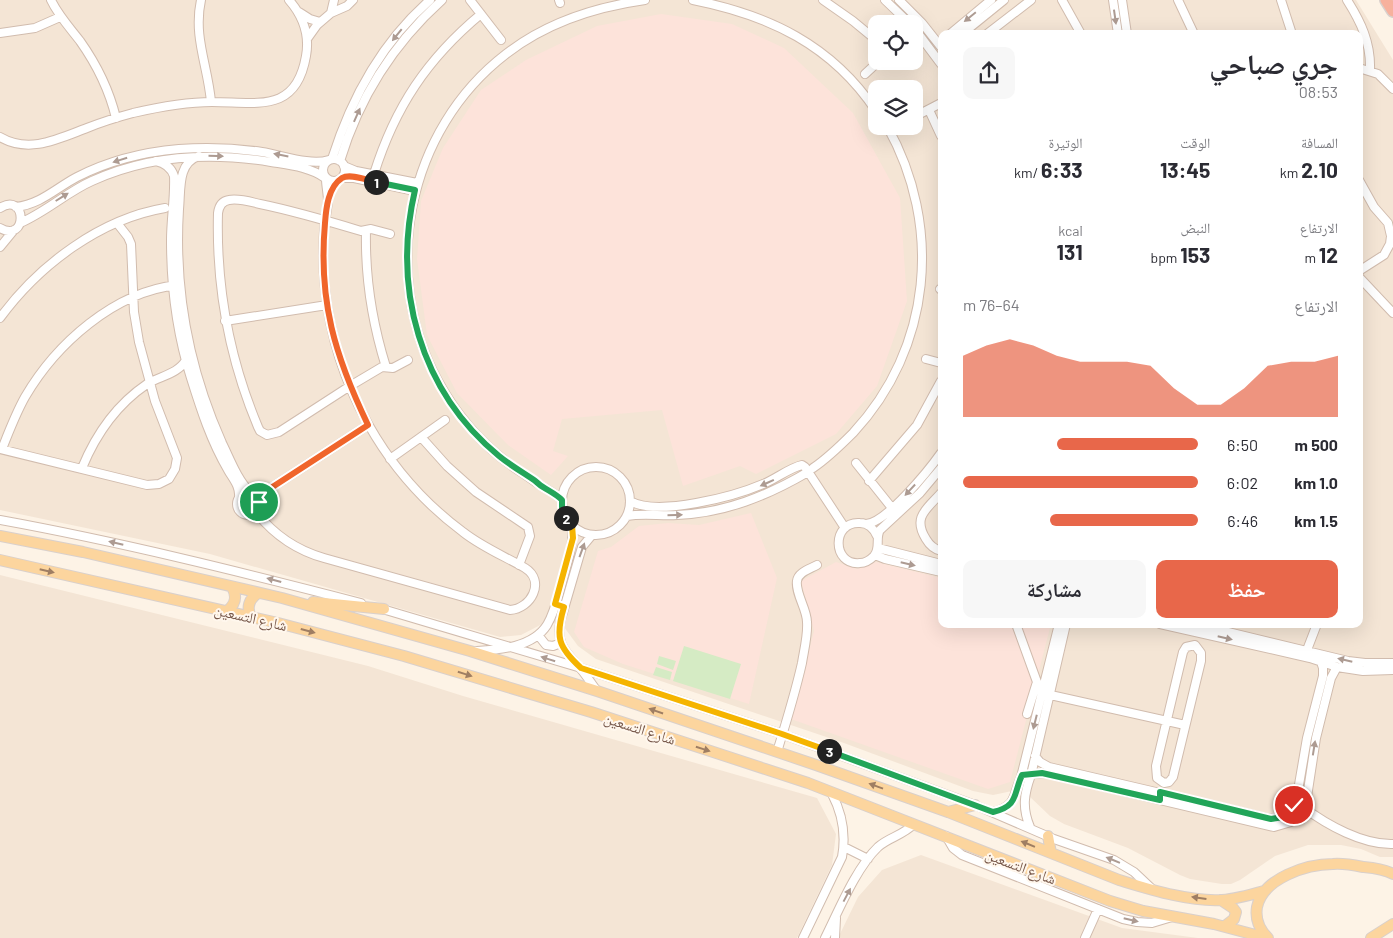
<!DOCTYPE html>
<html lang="ar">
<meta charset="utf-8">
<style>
:root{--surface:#fff;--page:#f7f7f7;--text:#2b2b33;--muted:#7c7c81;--accent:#e8674a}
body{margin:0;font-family:Barlow,"Noto Naskh Arabic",sans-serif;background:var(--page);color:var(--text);direction:rtl;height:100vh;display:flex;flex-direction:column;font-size:19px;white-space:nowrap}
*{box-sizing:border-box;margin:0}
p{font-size:16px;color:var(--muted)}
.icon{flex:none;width:28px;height:28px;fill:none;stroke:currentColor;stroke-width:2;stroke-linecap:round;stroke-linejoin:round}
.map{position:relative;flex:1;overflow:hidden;direction:ltr}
.side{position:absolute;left:938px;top:30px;width:425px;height:598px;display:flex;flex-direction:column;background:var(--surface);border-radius:10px;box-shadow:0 5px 20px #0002;direction:rtl}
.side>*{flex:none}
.controls{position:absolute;left:868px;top:15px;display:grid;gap:10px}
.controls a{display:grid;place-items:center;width:55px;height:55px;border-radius:10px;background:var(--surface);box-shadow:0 5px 20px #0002;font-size:25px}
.pin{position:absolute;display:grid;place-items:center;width:42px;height:42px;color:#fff;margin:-21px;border:2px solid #fff;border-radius:50%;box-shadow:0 1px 5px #0007}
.km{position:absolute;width:25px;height:25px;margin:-12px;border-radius:50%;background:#222;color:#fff;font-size:14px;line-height:25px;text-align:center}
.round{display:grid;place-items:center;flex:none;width:52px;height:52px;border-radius:10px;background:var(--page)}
.head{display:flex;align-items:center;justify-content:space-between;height:85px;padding:0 25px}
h1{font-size:28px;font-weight:700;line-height:38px}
.stats{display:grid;grid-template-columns:repeat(3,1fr);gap:8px;height:85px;padding:5px 25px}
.stats div{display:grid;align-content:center}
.stats b{font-size:21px;font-weight:700}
.stats small{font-size:14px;font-weight:400}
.stats p{font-size:14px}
.chart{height:140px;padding:10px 25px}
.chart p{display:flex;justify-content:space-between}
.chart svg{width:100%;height:90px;margin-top:5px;fill:var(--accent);opacity:.7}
.button{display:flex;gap:10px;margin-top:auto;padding:10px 25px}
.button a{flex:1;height:58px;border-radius:10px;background:var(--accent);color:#fff;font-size:20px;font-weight:700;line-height:58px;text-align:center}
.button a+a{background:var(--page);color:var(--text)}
ul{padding:0 25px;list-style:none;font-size:16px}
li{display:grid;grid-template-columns:80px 60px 1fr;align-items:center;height:38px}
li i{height:12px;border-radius:6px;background:var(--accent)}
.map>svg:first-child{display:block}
</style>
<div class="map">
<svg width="1393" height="938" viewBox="0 0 1393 938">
<rect width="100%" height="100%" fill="#fdf3e6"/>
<path fill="#f4e5d5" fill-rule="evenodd" d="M0 0H1356L1393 60V857H1380L1361 849 1341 845H1308L1275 856 1240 880 1231 884H1222L1190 879 1180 875 1128 848 1064 824 1050 816 1028 795 1012 791 993 795 973 791 844 743 596 659 578 646 564 627 548 621 521 635 500 637 210 554 0 510ZM876 24H914V61H876ZM941 34H1359V624H941ZM876 89H914V126H876Z
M0 575 368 666 463 696 817 798 836 834 832 865 797 938H0Z
M921 855 1122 928 1198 938H838L858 897 882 870Z"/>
<path fill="#fde3da" d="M661 14 732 24 784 48 853 113 900 198 907 301 877 386 836 434 756 474 740 466 683 486 662 410 562 419 553 451 568 456 551 475 508 445 457 393 427 335 417 259 421 201 443 148 481 90 526 60 597 26Z
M751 513 777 578 749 704 623 664 584 647 574 632 598 551 611 547 639 526 668 523 699 525Z
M836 562 857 569 876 562 941 578V624H1051L1010 782 988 789 791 719 814 631 801 581Z"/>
<path fill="#d5ebc4" d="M684 646 741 664 730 699 673 681Z
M659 656 676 661 673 670 657 664Z
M656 667 672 672 670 680 653 675Z"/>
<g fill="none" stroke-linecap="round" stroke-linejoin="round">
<defs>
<path id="minor" d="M51 0C58 15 70 28 80 41 97 65 109 89 116 118
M201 0C193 37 208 66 211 102
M334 0 331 13 347 6 353 0
M470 0 501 40
M559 0 560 3
M693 0C769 15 832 45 876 111
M823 0 853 21 876 40
M885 0 910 24
M899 0 922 23 941 47
M1062 0 1081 34
M1113 0 1118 34
M1122 0 1127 34
M1178 0 1194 34
M1281 0 1292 34
M1347 0C1361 22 1371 43 1370 70
M299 12 310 19 320 22
M914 28 941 64
M0 33 35 28 60 17
M950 34 991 0
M962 34 1004 0
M987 34 1031 0
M307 39 317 25 331 13
M1359 68 1378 74 1393 89
M865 74 879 61
M929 110 941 136
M914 117 941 103
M0 137C29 154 58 139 87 128 102 122 118 117 133 113 159 107 186 102 212 102 257 102 296 114 306 56 310 34 303 16 289 0
M199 156C177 163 181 190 179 209 174 290 189 369 222 443 230 459 237 479 250 492
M323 170a11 11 0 1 1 22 0a11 11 0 1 1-22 0Z
M332 159C351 99 382 42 430 0
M156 161C165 163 171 167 174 176 175 197 171 219 171 240 171 287 177 334 191 378 201 410 211 441 228 470 233 479 240 486 239 497
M340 161C359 98 393 44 442 0
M344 166 356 171 417 183
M374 174C395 107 427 59 481 14
M343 178H354L415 191
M1359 180 1374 207 1388 223 1391 236 1390 244 1384 255 1359 271
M16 207C41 204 56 188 77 177 108 161 144 152 179 149 206 147 235 148 262 152 282 155 310 166 329 160
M0 208C27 191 28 244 0 228
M20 223C46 212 67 192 92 181 149 155 210 152 271 162 289 165 310 167 325 178
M366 231C365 278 372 322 386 367
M390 234 371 229 361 231C328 221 294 211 260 204 251 202 239 198 229 200 222 201 219 206 218 213 216 288 229 358 258 427L260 431 267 435 279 432 350 386 382 367 393 368 408 360
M0 247 14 230
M1359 277 1393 313
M940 289 941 290
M0 318C39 265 100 219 165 208
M225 321 327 305
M926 359 941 363
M421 437 447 466 476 492 528 527 530 536 519 565
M0 449 147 485 159 484 169 479 175 469 177 458 155 401 139 342 134 312 131 244 128 237 117 223
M2 449C9 431 16 413 25 397 56 344 114 292 177 285
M390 459 445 420
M856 463 892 508
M562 501a34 34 0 1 1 68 0a34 34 0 1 1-68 0Z
M82 468C96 434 116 405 147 384 160 376 178 374 186 360
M813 468C828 458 840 446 853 433 932 348 943 226 887 126
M869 481 917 425 941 381
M237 504a11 11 0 1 1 22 0a11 11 0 1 1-22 0Z
M941 493C927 509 912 517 926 539 930 546 934 549 941 551
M257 497 368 425
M562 500C556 494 550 491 543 487 535 482 526 475 518 470 485 448 457 416 438 381 379 272 407 130 506 54 547 22 595 7 645 0
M630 501C658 517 735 496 763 484 776 479 789 468 802 465L805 467 845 528
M256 512C274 535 296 550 324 558L510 610C531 609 546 581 525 568 504 556 482 547 463 532 385 474 335 385 325 288 323 269 323 250 324 231 325 221 327 211 328 201 328 194 326 186 326 179
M627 516C643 513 660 516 677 515 725 513 767 496 808 472
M0 520C121 542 241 572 361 603
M866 524C886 523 929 470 941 453
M592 535 582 547 561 619C555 643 565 651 580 668 586 675 591 683 597 691
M877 536C874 529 868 523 860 523 831 521 832 566 860 563 866 563 870 560 874 556 881 548 875 538 880 530L920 493 941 468
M878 548 941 564
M875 555 885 559 941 572
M379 608 581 668 782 734 975 805 1054 839 1114 860 1134 872 1152 889
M1016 624 1037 682 1027 714
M1160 624 1310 658 1337 667 1363 671 1393 670
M1195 624 1348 661 1365 663H1393
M538 635 546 645 553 646 561 643
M1195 645 1201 653V661L1173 777 1169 782 1164 783 1157 778 1156 766 1183 652 1186 647Z
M1307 650 1317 624
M477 651C500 650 533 647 547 625 556 610 559 591 564 574 568 558 575 542 571 525
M1046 694 1185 725
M777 752C786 723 795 694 802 663 804 650 808 635 807 622 807 609 795 593 797 581 798 572 810 569 817 565
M1035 756 1040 762 1049 767 1267 818 1279 819 1289 812 1296 802 1307 738 1323 676V668L1321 662
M1021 777 1059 624
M1303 807C1327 825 1363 845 1393 844
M993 812C1019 805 1012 794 1022 775L1046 773 1274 827 1291 822 1298 816 1303 807 1307 797 1316 738 1331 678 1337 667
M1030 827C1022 808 1024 794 1031 775L1066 624
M946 836 953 848 962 855 1123 919 1137 922 1152 923 1172 917
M844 847 868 859
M803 938 842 857C846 835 842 813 832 794
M825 938C839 910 856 868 878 847 889 837 902 836 914 824
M835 938 836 918
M1085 938 1098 909"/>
<path id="major" d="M0 536 83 552 282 598 470 651 597 691 816 765 948 812 1119 880C1149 889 1189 902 1222 900 1236 899 1250 895 1264 891
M0 560 278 623 404 656 591 712 808 783 1110 901 1143 911 1214 924 1267 938
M313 602 384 609
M227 611C236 604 237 596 232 587
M251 617C246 607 249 599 258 593
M948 812 975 805
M1048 836 1051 853
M1221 900 1233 908 1236 912 1234 919 1225 926
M1268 938C1259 929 1255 919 1257 907 1263 878 1307 864 1333 864 1343 863 1353 865 1363 867 1373 868 1384 869 1393 874
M1371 938 1393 924"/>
<path id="highway" d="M1386 0 1393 11"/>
</defs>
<use href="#minor" stroke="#d1bcae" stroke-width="10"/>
<use href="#major" stroke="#d9d0cc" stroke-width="12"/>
<use href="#highway" stroke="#d9d0cc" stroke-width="14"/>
<use href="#minor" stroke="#fff" stroke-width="8"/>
<use href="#major" stroke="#fcd59e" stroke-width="10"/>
<use href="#highway" stroke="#f7b19d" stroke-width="11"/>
</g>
<defs><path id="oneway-solid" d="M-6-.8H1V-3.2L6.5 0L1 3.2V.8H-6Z" transform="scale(1.25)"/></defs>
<g fill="#ad9b92">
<use href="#oneway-solid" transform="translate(970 17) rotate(141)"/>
<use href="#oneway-solid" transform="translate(1115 17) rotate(82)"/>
<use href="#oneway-solid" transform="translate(397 35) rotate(129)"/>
<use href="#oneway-solid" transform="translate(357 115) rotate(-66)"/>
<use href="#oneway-solid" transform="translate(281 155) rotate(-169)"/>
<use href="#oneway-solid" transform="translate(216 156) rotate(2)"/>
<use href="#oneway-solid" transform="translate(120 160) rotate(163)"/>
<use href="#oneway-solid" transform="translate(62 197) rotate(-32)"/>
<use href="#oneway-solid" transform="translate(767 483) rotate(156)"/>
<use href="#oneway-solid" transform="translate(910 490) rotate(133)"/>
<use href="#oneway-solid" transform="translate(675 515) rotate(-2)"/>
<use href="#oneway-solid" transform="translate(116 543) rotate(-167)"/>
<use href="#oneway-solid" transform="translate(582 550) rotate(-70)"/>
<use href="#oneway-solid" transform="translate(908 564) rotate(13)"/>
<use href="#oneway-solid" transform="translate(274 580) rotate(-165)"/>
<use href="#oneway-solid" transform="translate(1225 638) rotate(13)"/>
<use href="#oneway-solid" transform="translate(548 659) rotate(-163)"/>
<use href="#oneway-solid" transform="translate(1345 660) rotate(-167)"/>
<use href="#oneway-solid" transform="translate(1035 722) rotate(104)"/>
<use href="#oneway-solid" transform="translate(1314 748) rotate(-81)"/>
<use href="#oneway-solid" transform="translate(1113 860) rotate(-158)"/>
<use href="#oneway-solid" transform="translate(847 895) rotate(-62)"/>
<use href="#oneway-solid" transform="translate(1131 920) rotate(13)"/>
</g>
<g fill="#9f7e63">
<use href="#oneway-solid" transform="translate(47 571) rotate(13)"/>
<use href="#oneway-solid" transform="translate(308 631) rotate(15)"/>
<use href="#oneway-solid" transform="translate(465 674) rotate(17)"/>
<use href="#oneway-solid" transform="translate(656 711) rotate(-161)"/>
<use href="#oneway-solid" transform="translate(703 749) rotate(18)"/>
<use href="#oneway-solid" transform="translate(876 786) rotate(-160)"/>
<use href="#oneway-solid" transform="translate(1028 844) rotate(-158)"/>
<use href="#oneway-solid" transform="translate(1199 898) rotate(-172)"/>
</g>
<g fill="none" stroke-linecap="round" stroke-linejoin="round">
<defs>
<path id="split-1" d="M259 502 257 497 368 425C335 356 318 301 325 223 326 209 328 187 342 178 350 173 367 180 376 182"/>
<path id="split-2" d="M376 182 415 190C392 289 420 391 499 456 510 465 522 472 534 480 537 482 539 485 543 487 549 491 556 494 562 500V507L566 518"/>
<path id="split-3" d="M566 518 572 525 573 538 555 604 564 607C555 637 558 647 581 668L782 734 829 751"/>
<path id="split-4" d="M829 751 993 812C1019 806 1013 794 1022 775L1042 773 1160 800V792L1271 819 1283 817 1294 805"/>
</defs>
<use href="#split-1" stroke="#fff" stroke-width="10"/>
<use href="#split-2" stroke="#fff" stroke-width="10"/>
<use href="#split-3" stroke="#fff" stroke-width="10"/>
<use href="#split-4" stroke="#fff" stroke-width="10"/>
<use href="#split-1" stroke="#f0652b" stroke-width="6"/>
<use href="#split-2" stroke="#22a559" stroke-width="6"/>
<use href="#split-3" stroke="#f5b400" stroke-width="6"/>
<use href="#split-4" stroke="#22a559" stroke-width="6"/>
</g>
<g text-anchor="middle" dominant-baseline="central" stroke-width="4" stroke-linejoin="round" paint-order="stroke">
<g font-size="15" fill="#77584a" stroke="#fff7ed">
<text transform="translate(251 617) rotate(13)">شارع التسعين</text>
<text transform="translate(640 728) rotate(18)">شارع التسعين</text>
<text transform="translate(1021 866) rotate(21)">شارع التسعين</text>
</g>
</g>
</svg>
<div class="controls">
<a><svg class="icon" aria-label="locate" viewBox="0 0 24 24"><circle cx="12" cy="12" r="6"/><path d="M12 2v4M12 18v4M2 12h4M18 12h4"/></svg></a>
<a><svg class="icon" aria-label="layers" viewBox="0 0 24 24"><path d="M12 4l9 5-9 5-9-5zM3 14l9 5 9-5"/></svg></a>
</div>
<div class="pin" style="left:259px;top:502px;background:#1e9e55"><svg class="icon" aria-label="arrive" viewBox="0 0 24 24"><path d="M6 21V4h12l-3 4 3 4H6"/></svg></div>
<div class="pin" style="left:1294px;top:805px;background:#d93025"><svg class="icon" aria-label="check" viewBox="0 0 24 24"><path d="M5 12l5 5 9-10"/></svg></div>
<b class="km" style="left:376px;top:182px">1</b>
<b class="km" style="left:566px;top:518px">2</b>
<b class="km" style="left:829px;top:751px">3</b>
<section class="side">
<div class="head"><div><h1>جري صباحي</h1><p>08:53</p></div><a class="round"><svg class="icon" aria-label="share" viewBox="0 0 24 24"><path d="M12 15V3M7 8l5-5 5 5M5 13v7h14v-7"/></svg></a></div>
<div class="stats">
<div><p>المسافة</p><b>2.10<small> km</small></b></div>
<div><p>الوقت</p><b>13:45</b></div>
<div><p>الوتيرة</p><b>6:33<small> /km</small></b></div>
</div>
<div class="stats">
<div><p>الارتفاع</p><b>12<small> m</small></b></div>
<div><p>النبض</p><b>153<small> bpm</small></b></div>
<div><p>kcal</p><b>131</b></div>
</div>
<div class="chart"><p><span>الارتفاع</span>64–76 m</p>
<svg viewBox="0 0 160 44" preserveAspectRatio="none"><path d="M0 44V14L10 9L20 6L30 9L40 14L50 17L60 17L70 17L80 19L90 30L100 38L110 38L120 30L130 19L140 17L150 17L160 14V44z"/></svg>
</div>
<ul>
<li><b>500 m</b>6:50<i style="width:60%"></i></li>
<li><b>1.0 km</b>6:02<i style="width:100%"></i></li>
<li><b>1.5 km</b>6:46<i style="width:63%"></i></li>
</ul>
<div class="button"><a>حفظ</a><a>مشاركة</a></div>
</section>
</div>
